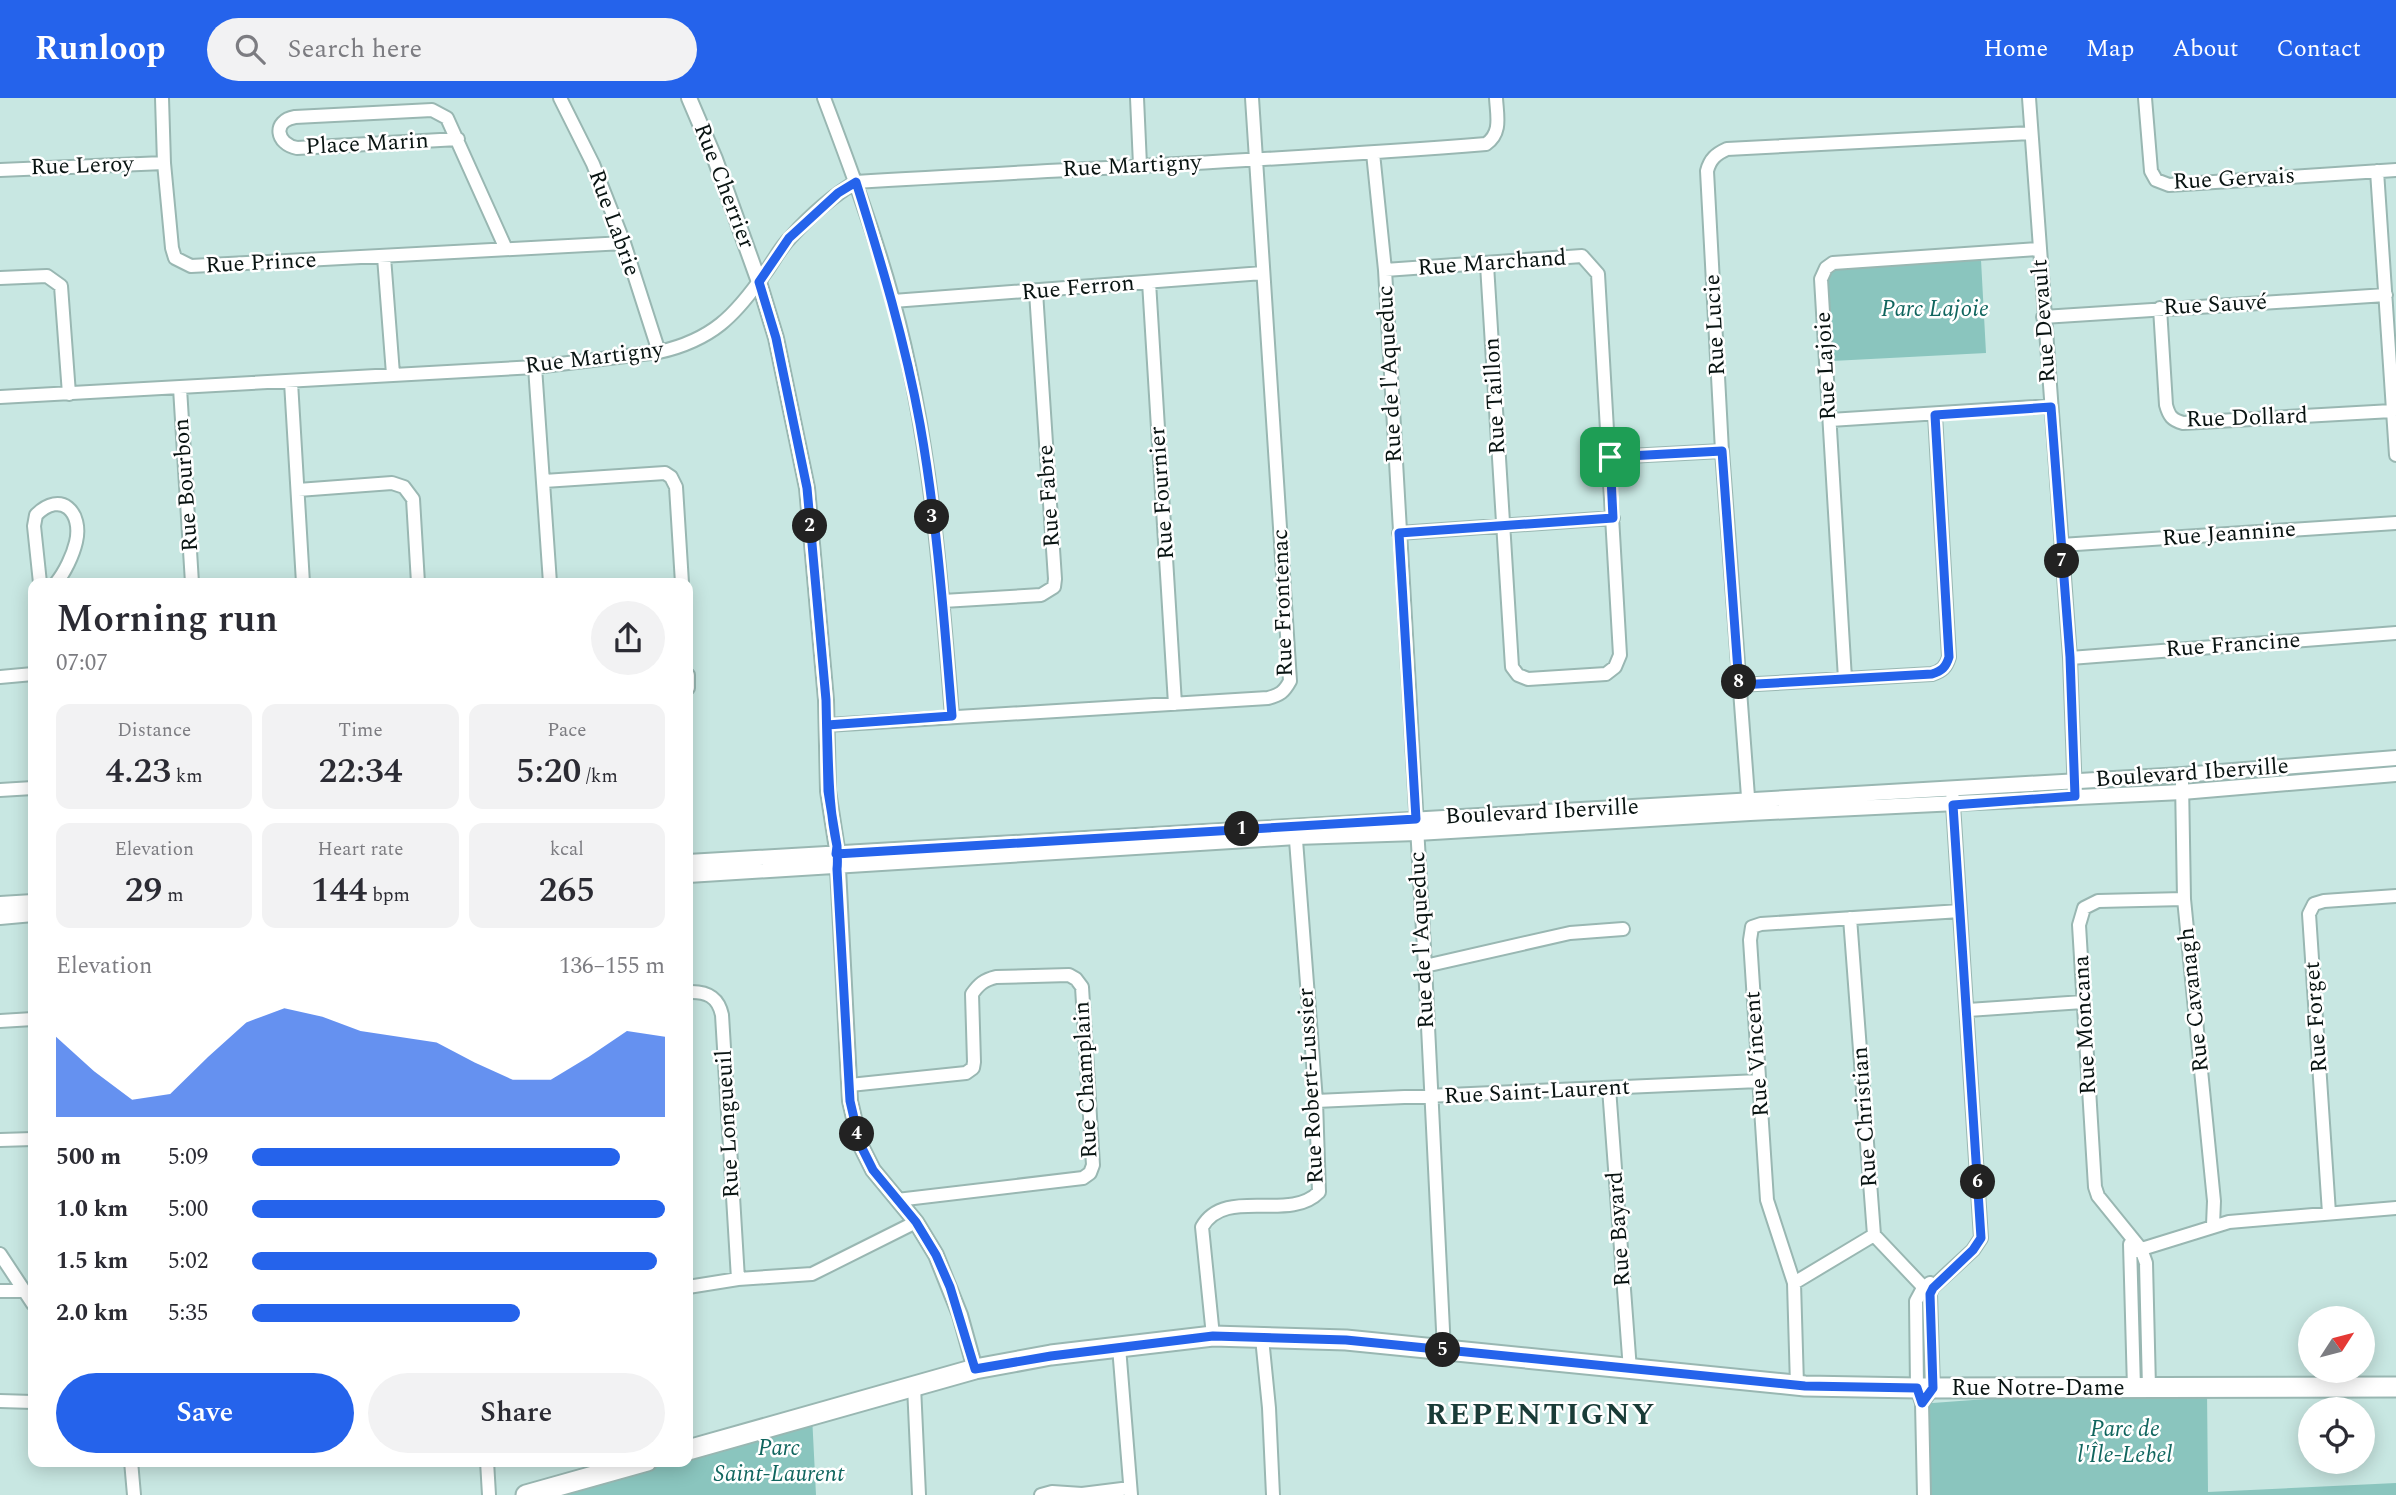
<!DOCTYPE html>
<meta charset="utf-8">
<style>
:root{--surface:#fff;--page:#f2f2f3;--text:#2b2b33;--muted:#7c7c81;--accent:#2563eb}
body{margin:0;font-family:Spectral,serif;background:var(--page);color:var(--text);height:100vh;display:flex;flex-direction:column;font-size:26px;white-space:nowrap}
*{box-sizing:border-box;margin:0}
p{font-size:23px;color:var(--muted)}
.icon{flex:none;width:38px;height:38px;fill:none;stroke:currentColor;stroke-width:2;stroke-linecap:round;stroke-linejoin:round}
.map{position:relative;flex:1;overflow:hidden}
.drawer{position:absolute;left:28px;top:480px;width:665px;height:889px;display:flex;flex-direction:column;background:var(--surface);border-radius:14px;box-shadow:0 4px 18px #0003}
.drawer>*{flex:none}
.needle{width:46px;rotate:54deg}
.controls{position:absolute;left:2298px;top:1208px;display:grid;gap:14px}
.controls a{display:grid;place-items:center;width:77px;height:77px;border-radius:50%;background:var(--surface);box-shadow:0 4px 18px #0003;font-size:35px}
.pin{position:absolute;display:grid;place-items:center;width:60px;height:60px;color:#fff;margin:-30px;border-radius:14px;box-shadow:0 4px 10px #0006}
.km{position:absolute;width:35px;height:35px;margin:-18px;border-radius:50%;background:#222;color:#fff;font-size:19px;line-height:35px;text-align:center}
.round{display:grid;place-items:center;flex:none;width:74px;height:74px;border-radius:37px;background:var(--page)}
.head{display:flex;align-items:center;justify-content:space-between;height:119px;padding:0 28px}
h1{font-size:38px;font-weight:600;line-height:52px}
.figures{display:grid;grid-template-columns:repeat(3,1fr);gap:10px;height:119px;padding:7px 28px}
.figures div{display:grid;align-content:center;border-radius:14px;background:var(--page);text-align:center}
.figures b{font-size:35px;font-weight:600}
.figures small{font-size:19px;font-weight:400}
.figures p{font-size:19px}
.chart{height:196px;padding:14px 28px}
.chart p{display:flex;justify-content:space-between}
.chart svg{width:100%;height:126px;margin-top:7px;fill:var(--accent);opacity:.7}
.primary-button{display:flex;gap:14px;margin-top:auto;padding:14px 28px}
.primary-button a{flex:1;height:80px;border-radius:42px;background:var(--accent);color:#fff;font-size:28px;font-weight:600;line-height:80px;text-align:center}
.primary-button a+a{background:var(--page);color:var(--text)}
ul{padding:0 28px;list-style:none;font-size:23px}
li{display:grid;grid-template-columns:112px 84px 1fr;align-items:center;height:52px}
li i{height:18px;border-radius:9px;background:var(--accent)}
header{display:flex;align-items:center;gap:42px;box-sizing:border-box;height:98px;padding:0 35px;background:var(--accent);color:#fff}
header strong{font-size:33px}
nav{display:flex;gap:38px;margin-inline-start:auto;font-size:24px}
.search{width:490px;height:63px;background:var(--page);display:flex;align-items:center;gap:18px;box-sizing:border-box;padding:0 24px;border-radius:38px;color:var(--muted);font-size:26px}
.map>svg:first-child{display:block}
</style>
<header>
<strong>Runloop</strong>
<div class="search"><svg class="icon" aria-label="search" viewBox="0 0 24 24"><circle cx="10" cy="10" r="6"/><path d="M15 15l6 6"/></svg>Search here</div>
<nav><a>Home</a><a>Map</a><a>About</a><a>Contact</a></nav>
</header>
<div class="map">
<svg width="2396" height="1397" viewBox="0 0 2396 1397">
<rect width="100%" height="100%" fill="#c8e7e2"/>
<path fill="#8ac5be" d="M1981 162 1986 255 1832 263 1828 182 1830 176 1837 171Z
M2134 1290 2207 1292 2208 1394 2396 1385V1397H1922L1919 1306Z
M812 1317 816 1397H526L647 1363H688V1352Z"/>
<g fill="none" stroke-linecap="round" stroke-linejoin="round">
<defs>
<path id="minor" d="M162 0 164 65 172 150 175 160 191 168 624 145
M560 0 593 66 624 145 659 254
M824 0C849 66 874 133 893 202 930 336 941 479 952 618
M1137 0 1140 67
M2029 0 2070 560 2075 698
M2145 0 2151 73 2156 82 2169 87 2396 72
M458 41 297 50C276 46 272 23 295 19L432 12 447 20 506 151
M1373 55 1385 172 1425 868 1444 1252
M0 72 164 65
M2377 73 2396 357
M384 159 393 276
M1385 172 1582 158 1598 176 1620 557 1615 569 1606 576 1528 581 1518 577 1512 569 1487 167
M0 180 47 178 61 188 69 296
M1149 184 1175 606
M893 203 1263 175
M2160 210 2166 307C2169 318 2172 322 2183 325L2392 313
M2043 219 2386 197
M535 269 550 485
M291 284 303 485
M180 290 192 485
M0 299 535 269 659 254C712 242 735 218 765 175 773 164 780 150 790 140 809 119 832 98 856 84 1066 71 1276 63 1486 46 1502 35 1497 18 1496 0
M1830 322 2051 308
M1610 359 1722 353
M544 383 665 375 671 379 676 389 682 485
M298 392 392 385 404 389 413 401 418 485
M1399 435 1613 420
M2061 447 2396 425
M40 485 34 428 36 417C61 392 83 414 76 444 73 457 65 474 56 485
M943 503 1041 497 1054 489 1055 481 1036 194
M2070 560 2396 535
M688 577V590
M0 579 33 576
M1845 581 1821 181 1826 170 1833 165 2039 151
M1739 587 1932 576C1942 573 1946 569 1949 559L1935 317
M827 627 1268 600C1280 597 1284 594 1290 583L1252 0
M2182 684 2184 801 2214 1103 2213 1127
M0 692 33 690
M1749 712 1722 353 1707 73C1710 61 1716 56 1727 51L2031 35
M1850 820 1874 1137 1930 1196
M1425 868 1570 835 1623 831
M688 894C706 893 718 898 722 917L738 1181
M1968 912 2083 904
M0 923 33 921
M850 987 966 975 973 970 974 964 972 896C979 886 984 882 996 879L1069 877 1076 881 1082 889 1093 1067 1090 1075 1083 1080 897 1102
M1609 990 1630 1272
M1316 1003 1759 983
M0 1042 33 1041
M2329 1115 2309 816 2314 806 2324 803 2396 798
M2130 1146 2134 1290
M2132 1154 2229 1124 2396 1110
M0 1156 33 1206
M1794 1185 1874 1137
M688 1189 738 1181 812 1176 916 1124
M0 1193H25
M1213 1238 1202 1129C1225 1088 1289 1125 1319 1094L1316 1003 1295 729
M1262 1240 1269 1310 1273 1397
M1119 1249 1131 1397
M1797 1287 1794 1185 1767 1102 1750 842 1752 829 1761 826 1960 813
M914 1288 919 1397
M2149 1290 2146 1165 2141 1151 2098 1098 2095 1089 2079 827 2084 810 2098 803 2184 801
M0 1303 33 1304
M1922 1305 1933 1290 1930 1196 1932 1190 1973 1152 1981 1140 1952 691
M131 1363 134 1397
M487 1363 489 1397
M1041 1397 1052 1394 1082 1396 1130 1390
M1924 1397 1922 1305 1917 1290 1916 1203 1923 1190 1930 1185"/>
<path id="tertiary" d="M689 0 715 61 759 184 776 240 807 390 826 602 828 693 837 751 850 1003 860 1046 873 1072 916 1124 936 1157 960 1217 975 1271
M688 764 2182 677 2396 660
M688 777 1296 739 1417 735 1750 715 2182 694 2396 676
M0 806 33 804
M0 819 33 816"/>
<path id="primary" d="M688 1352 975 1271 1051 1257 1213 1238 1346 1242 1805 1288 1917 1290 2396 1289
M526 1397 647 1363"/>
</defs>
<use href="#minor" stroke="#99b7b2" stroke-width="16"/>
<use href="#tertiary" stroke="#99b7b2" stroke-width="18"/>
<use href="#primary" stroke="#99b7b2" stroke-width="23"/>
<use href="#minor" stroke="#fff" stroke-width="12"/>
<use href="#tertiary" stroke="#fff" stroke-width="14"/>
<use href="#primary" stroke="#fff" stroke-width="19"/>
</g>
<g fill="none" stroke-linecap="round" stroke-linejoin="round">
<defs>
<path id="route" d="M1610 359 1613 420 1399 435 1416 721 836 756 837 748 828 693 826 602 807 390 776 240 759 184 789 140 838 95 856 84C881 164 905 243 920 326 937 422 944 521 952 618L827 627C829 668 828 707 837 748 837 755 838 764 837 771L850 1003 860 1046 873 1072 916 1124 936 1157 950 1189 975 1271 1051 1258 1213 1238 1346 1242 1805 1288 1917 1290 1922 1305 1933 1290 1930 1196 1933 1190 1973 1152 1981 1140 1953 707 2075 698 2070 559 2051 309 1935 317 1949 559C1946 569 1942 573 1932 576L1739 587 1722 353 1610 359"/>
</defs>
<use href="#route" stroke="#fff" stroke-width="14"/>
<use href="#route" stroke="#2563eb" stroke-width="9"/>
</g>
<g text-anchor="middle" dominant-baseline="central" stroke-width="5" stroke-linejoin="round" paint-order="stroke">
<g font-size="23" fill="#091412" stroke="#fff">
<text transform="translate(367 46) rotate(-3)">Place Marin</text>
<text transform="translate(82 68) rotate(-2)">Rue Leroy</text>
<text transform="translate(1132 68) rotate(-3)">Rue Martigny</text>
<text transform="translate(2234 81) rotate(-3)">Rue Gervais</text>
<text transform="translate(724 88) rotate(69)">Rue Cherrier</text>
<text transform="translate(614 125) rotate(70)">Rue Labrie</text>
<text transform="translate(261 165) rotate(-3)">Rue Prince</text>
<text transform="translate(1492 165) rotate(-4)">Rue Marchand</text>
<text transform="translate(1078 190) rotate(-5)">Rue Ferron</text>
<text transform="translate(2215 207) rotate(-3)">Rue Sauvé</text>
<text transform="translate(2044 223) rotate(-94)">Rue Devault</text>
<text transform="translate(1715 227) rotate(-93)">Rue Lucie</text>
<text transform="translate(594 260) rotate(-7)">Rue Martigny</text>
<text transform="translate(1826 268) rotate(-93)">Rue Lajoie</text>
<text transform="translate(1390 276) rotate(-93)">Rue de l'Aqueduc</text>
<text transform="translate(1495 298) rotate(-93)">Rue Taillon</text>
<text transform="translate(2247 320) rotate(-2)">Rue Dollard</text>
<text transform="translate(186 387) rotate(-94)">Rue Bourbon</text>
<text transform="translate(1162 395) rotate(-94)">Rue Fournier</text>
<text transform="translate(1049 398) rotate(-94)">Rue Fabre</text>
<text transform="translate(2229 436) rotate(-4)">Rue Jeannine</text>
<text transform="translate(1283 505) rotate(-92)">Rue Frontenac</text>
<text transform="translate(2233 547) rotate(-4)">Rue Francine</text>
<text transform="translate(2192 675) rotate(-4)">Boulevard Iberville</text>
<text transform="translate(1542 714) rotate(-3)">Boulevard Iberville</text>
<text transform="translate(1422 842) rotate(-93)">Rue de l'Aqueduc</text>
<text transform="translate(2194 902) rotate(-96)">Rue Cavanagh</text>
<text transform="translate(2316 919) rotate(-94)">Rue Forget</text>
<text transform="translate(2085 927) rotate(-93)">Rue Moncana</text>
<text transform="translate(1757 956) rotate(-94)">Rue Vincent</text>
<text transform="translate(1086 982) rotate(-93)">Rue Champlain</text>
<text transform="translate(1311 988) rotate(-93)">Rue Robert-Lussier</text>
<text transform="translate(1537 994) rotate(-3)">Rue Saint-Laurent</text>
<text transform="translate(1865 1019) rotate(-94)">Rue Christian</text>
<text transform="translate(728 1026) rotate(-93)">Rue Longueuil</text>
<text transform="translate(1619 1131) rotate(-94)">Rue Bayard</text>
<text x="2038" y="1290">Rue Notre-Dame</text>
</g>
<g font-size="23" font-style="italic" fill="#10655e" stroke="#fff">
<text x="1935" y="211">Parc Lajoie</text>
<text x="2125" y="1331">Parc de<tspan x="2125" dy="26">l'Île-Lebel</tspan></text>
<text x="779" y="1350">Parc<tspan x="779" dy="26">Saint-Laurent</tspan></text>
</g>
<g font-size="30" font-weight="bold" letter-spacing="2" fill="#193b37" stroke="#fff">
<text x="1541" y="1317">REPENTIGNY</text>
</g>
</g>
</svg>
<div class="controls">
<a><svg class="needle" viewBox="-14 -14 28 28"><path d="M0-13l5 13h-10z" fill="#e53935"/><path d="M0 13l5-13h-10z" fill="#7c7c81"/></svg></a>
<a><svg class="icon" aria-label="locate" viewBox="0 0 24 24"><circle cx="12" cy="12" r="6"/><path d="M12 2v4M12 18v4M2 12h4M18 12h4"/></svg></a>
</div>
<div class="pin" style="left:1610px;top:359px;background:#1e9e55"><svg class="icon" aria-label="arrive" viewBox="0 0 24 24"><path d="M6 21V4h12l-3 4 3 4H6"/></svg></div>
<b class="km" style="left:1242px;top:731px">1</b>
<b class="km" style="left:810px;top:428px">2</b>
<b class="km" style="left:932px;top:419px">3</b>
<b class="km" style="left:857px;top:1036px">4</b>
<b class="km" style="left:1443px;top:1252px">5</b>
<b class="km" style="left:1978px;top:1084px">6</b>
<b class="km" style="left:2062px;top:463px">7</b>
<b class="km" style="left:1739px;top:584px">8</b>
<section class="drawer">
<div class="head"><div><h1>Morning run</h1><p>07:07</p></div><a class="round"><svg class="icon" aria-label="share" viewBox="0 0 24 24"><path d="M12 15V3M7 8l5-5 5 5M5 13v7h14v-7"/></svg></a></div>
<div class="figures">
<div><p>Distance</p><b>4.23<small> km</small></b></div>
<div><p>Time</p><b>22:34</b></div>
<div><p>Pace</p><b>5:20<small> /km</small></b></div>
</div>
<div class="figures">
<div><p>Elevation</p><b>29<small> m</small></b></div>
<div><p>Heart rate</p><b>144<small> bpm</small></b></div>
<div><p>kcal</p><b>265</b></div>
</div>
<div class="chart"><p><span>Elevation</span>136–155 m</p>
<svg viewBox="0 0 160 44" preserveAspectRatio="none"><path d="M0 44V16L10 28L20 38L30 36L40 23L50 11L60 6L70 9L80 14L90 16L100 18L110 25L120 31L130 31L140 23L150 14L160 16V44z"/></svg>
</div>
<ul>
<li><b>500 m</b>5:09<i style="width:89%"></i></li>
<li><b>1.0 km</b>5:00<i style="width:100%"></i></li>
<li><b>1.5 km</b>5:02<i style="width:98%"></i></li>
<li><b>2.0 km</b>5:35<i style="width:65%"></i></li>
</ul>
<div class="primary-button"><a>Save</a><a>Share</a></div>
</section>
</div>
